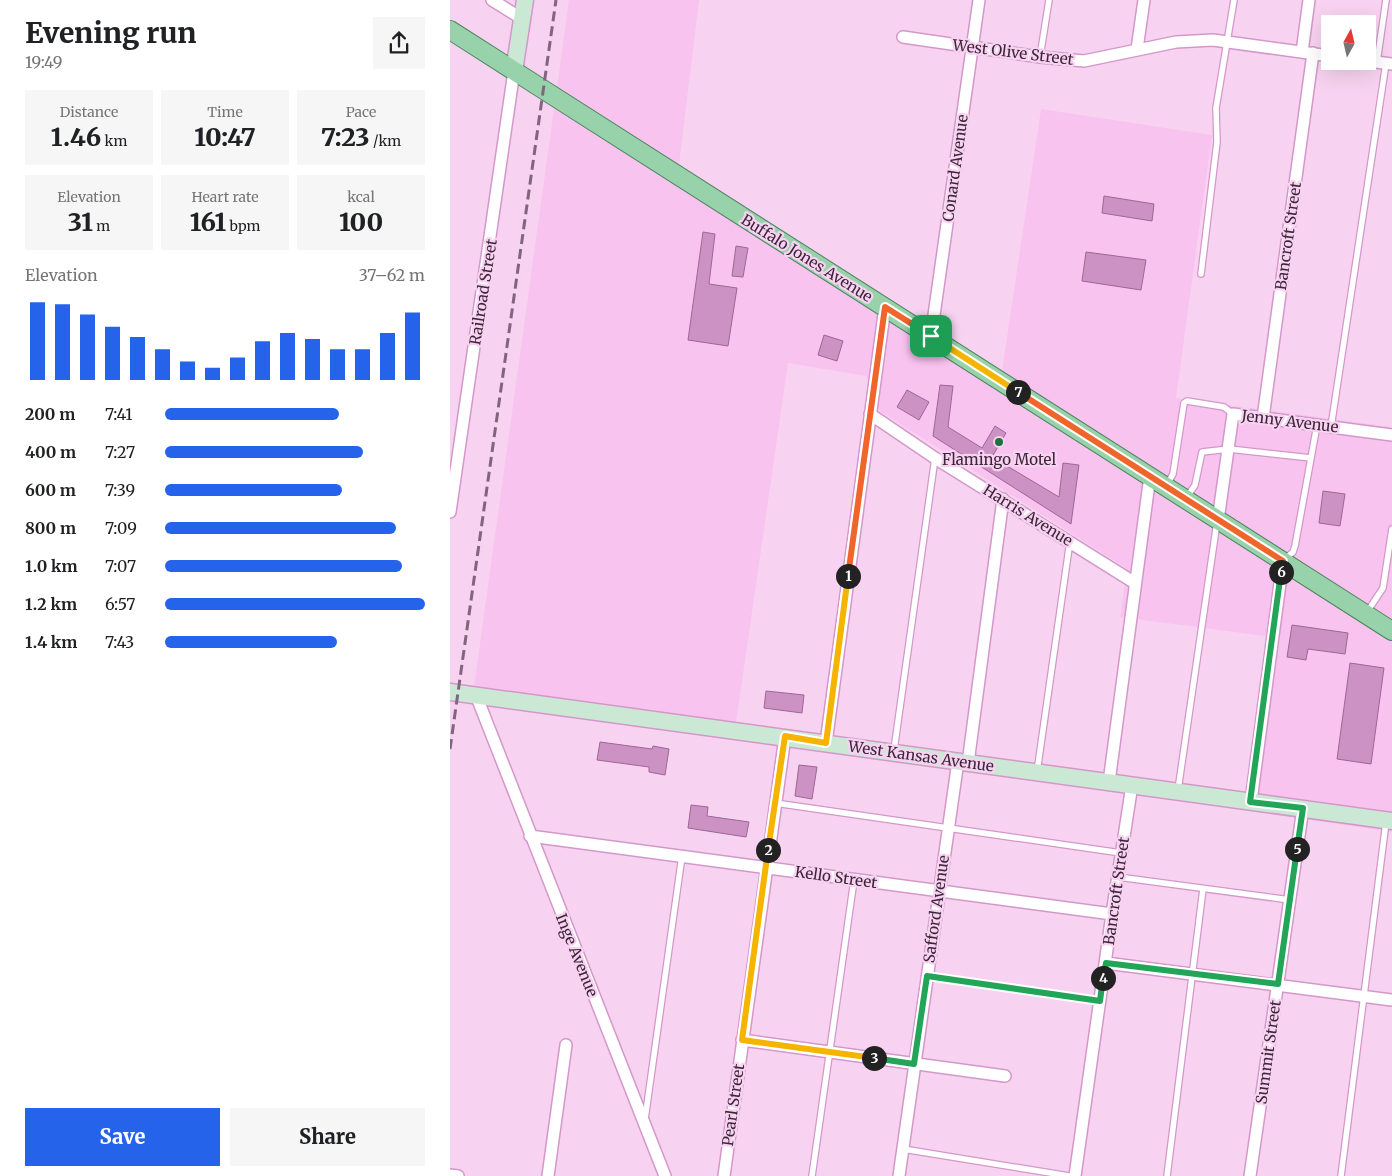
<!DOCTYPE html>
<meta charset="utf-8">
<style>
:root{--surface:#fff;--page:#f6f6f6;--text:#202124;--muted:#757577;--accent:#2563eb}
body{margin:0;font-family:Merriweather,serif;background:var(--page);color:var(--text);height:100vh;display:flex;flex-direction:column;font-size:19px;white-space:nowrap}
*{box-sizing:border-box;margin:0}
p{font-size:16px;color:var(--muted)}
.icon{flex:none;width:28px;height:28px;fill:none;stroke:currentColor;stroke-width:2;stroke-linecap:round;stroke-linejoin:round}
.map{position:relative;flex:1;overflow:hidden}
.details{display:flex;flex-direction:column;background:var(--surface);width:450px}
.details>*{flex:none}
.needle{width:32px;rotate:8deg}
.fabs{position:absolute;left:871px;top:15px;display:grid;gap:10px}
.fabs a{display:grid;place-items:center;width:55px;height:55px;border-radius:0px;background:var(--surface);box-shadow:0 5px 20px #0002;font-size:25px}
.pin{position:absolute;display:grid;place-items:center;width:42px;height:42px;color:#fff;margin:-21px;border-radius:10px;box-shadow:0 2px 8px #0006}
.km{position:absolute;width:25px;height:25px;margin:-12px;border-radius:50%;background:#222;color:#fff;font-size:14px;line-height:25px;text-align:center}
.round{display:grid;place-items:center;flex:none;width:52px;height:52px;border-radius:0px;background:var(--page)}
.summary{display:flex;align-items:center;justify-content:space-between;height:85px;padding:0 25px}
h1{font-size:28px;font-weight:800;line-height:38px}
.stats{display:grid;grid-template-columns:repeat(3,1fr);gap:8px;height:85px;padding:5px 25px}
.stats div{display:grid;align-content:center;border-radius:0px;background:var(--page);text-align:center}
.stats b{font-size:25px;font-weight:800}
.stats small{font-size:14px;font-weight:400}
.stats p{font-size:14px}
.chart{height:140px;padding:10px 25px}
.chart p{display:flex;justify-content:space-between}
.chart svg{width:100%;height:90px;margin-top:5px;stroke:var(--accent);stroke-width:6}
.primary-button{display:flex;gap:10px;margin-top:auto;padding:10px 25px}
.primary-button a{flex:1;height:58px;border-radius:0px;background:var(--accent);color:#fff;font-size:20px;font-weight:800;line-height:58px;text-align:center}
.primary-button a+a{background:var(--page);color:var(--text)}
ul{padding:0 25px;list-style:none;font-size:16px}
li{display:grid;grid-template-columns:80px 60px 1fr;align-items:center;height:38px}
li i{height:12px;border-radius:6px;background:var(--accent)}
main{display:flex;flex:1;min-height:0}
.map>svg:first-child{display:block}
</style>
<main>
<section class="details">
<div class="summary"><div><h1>Evening run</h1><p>19:49</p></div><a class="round"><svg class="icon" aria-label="share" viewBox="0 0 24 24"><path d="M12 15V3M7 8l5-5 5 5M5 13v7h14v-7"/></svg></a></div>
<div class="stats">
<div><p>Distance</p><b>1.46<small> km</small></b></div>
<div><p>Time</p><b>10:47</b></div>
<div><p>Pace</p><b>7:23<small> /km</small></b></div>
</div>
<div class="stats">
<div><p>Elevation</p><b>31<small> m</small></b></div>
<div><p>Heart rate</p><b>161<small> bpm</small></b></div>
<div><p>kcal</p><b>100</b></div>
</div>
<div class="chart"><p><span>Elevation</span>37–62 m</p>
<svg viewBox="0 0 160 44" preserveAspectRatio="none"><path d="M5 44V6M15 44V7M25 44V12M35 44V18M45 44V23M55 44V29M65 44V35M75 44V38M85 44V33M95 44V25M105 44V21M115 44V24M125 44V29M135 44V29M145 44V21M155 44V11"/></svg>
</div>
<ul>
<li><b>200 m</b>7:41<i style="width:67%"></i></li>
<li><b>400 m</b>7:27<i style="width:76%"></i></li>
<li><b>600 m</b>7:39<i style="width:68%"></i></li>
<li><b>800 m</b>7:09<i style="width:89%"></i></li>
<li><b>1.0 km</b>7:07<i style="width:91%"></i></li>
<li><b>1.2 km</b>6:57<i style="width:100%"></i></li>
<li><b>1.4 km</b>7:43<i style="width:66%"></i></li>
</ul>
<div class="primary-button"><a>Save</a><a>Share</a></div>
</section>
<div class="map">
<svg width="942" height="1176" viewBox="0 0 942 1176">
<rect width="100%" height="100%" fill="#f8d3f1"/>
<path fill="#f9c3ef" d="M119 0H249L229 165 406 280 552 371 591 109 762 135 726 398 942 427V832L806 812 830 638 670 617 677 569 430 411 416 376 338 363 286 723 24 687Z"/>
<path fill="#cc92c3" stroke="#9d6695" d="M654 196 704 204 702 221 652 213Z
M253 232 265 234 259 284 287 288 278 346 238 340Z
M286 246 298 248 293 277 282 276Z
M636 252 696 260 691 290 632 281Z
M374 335 393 341 387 361 368 355Z
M490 385 503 386 498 427 532 448 545 426 556 433 542 457 609 497 613 463 629 465 621 524 483 436Z
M457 390 479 402 469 420 447 407Z
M873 491 895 494 890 526 869 523Z
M842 625 898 633 895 654 858 649 856 660 837 657Z
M900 663 934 668 921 764 887 759Z
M316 691 354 695 352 713 314 708Z
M150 742 202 749 203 746 219 749 215 775 199 772V767L147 760Z
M349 765 367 767 362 799 345 796Z
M241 805 258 807 257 816 299 822 296 837 238 828Z"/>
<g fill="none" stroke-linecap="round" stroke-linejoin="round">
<defs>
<path id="lane" d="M590 57 599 0
M927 62 936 0
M751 274 767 142 766 108 784 0
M881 427 936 63
M717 485 723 474 734 403 737 401 774 407 783 414
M737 497 745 485 752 452 779 449 861 458
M835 559 843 552 845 546 867 425
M917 612 933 588 942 529
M444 750 485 458
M587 772 620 541
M728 790 767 522
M325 803 671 853
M668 877 840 900
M477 976 650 1001
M195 1119 232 856
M453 1149 619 1176
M362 1176 404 880
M717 1176 753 889
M891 1176 936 822"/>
<path id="street" d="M42 0 71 18
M453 37 590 57 634 61 726 42 763 40 880 56
M687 49 694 0
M852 52 859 0
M918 61 942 64
M481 336 529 0
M420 414 485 458 685 583
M813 418 863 53
M0 512 64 71
M768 520 783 414 942 435
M26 695 215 1176
M376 743 435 307
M518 763 553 499
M659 782 700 476
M801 801 833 561
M80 836 662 914
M656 963 942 1000
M292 1040 555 1076
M0 1175 8 1176
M98 1176 116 1045
M274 1176 335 737
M449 1176 508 761
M625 1176 662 914 682 785
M800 1176 853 808"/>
<path id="secondary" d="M64 71 75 0
M0 692 942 821"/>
<path id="primary" d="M0 30 942 631"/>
</defs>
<use href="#lane" stroke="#d398c9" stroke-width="8"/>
<use href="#street" stroke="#d398c9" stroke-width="14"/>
<use href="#secondary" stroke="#d398c9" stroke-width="19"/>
<use href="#primary" stroke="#4a825e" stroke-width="20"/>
<use href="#lane" stroke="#fff" stroke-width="5.5"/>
<use href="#street" stroke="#fff" stroke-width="11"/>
<use href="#secondary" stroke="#cbe8d5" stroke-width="16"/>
<use href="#primary" stroke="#97d2aa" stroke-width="18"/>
<path stroke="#81657d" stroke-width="3" stroke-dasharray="10 5" stroke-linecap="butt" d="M0 749 106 0"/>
</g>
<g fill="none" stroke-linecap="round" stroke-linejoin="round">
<defs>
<path id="split-1" d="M398 576 435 307 481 336"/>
<path id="split-2" d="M318 850 335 736 376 743 398 576"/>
<path id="split-3" d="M318 850 292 1040 424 1058"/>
<path id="split-4" d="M424 1058 464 1064 477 976 650 1001 653 978"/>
<path id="split-5" d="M653 978 656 963 828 984 847 849"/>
<path id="split-6" d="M831 572 800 802 853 808 847 849"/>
<path id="split-7" d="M568 392 833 561 831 572"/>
<path id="split-8" d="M481 336 568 392"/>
</defs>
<use href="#split-1" stroke="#fff" stroke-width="10"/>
<use href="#split-2" stroke="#fff" stroke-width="10"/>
<use href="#split-3" stroke="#fff" stroke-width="10"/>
<use href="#split-4" stroke="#fff" stroke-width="10"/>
<use href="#split-5" stroke="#fff" stroke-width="10"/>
<use href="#split-6" stroke="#fff" stroke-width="10"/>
<use href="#split-7" stroke="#fff" stroke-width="10"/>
<use href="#split-8" stroke="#fff" stroke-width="10"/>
<use href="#split-1" stroke="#f0652b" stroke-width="6"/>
<use href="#split-2" stroke="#f5b400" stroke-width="6"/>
<use href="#split-3" stroke="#f5b400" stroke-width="6"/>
<use href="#split-4" stroke="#22a559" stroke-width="6"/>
<use href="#split-5" stroke="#22a559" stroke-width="6"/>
<use href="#split-6" stroke="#22a559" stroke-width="6"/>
<use href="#split-7" stroke="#f0652b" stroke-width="6"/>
<use href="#split-8" stroke="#f5b400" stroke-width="6"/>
</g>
<circle fill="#206f3e" stroke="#f8d3f1" stroke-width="2" cx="549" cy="442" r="5"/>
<g text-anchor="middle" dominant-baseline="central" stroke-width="4.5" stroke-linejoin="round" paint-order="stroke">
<g font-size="15" fill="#3d263a" stroke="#f8d3f1">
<text transform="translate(563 52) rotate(7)">West Olive Street</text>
<text transform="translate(505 168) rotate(-82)">Conard Avenue</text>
<text transform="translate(838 236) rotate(-82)">Bancroft Street</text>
<text transform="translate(357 258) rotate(32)">Buffalo Jones Avenue</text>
<text transform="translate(33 292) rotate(-81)">Railroad Street</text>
<text transform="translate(840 421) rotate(7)">Jenny Avenue</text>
<text transform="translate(578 515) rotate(32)">Harris Avenue</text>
<text transform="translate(471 756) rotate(8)">West Kansas Avenue</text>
<text transform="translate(386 877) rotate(8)">Kello Street</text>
<text transform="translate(666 891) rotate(-82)">Bancroft Street</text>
<text transform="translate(486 909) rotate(-82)">Safford Avenue</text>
<text transform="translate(127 955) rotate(68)">Inge Avenue</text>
<text transform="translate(818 1052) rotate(-82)">Summit Street</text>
<text transform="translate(283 1105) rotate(-82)">Pearl Street</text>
</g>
<g font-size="15" fill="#3d263a" stroke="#f8d3f1">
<text x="549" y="459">Flamingo Motel</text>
</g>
</g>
</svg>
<div class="fabs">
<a><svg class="needle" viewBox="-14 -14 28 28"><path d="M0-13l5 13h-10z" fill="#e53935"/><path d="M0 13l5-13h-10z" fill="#757577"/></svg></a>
</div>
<div class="pin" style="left:481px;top:336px;background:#1e9e55"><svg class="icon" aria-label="arrive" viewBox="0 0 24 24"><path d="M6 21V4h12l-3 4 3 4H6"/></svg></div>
<b class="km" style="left:398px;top:576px">1</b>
<b class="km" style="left:318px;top:850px">2</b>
<b class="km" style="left:424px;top:1058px">3</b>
<b class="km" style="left:653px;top:978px">4</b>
<b class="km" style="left:847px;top:849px">5</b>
<b class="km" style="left:831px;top:572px">6</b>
<b class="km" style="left:568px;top:392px">7</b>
</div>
</main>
